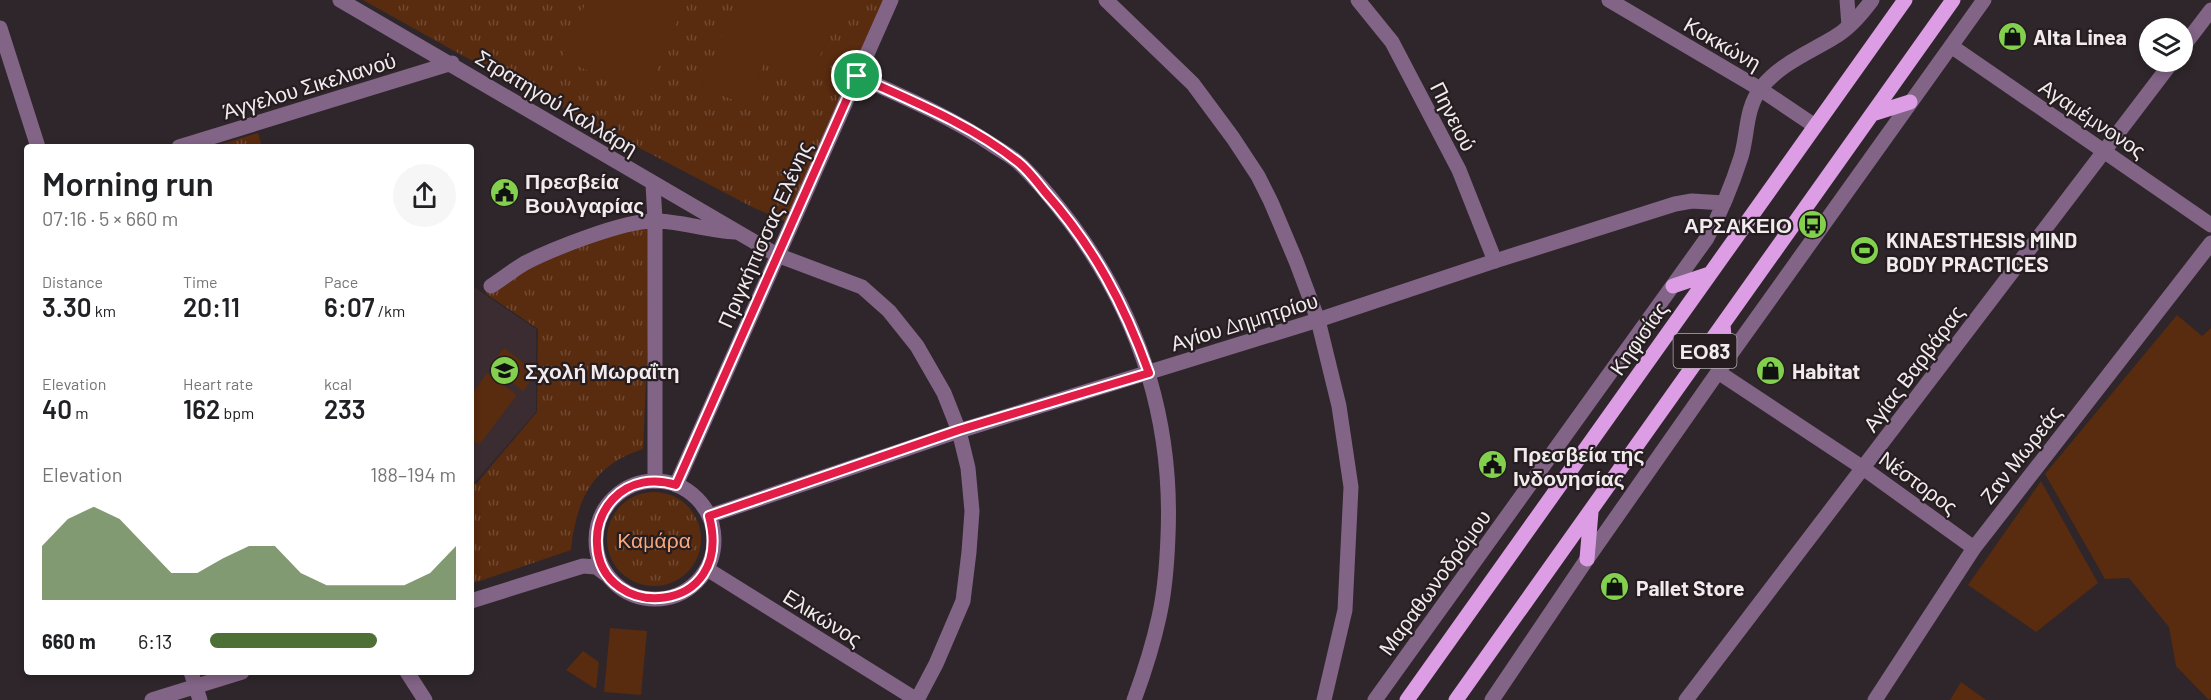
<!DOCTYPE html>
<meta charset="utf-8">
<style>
:root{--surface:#fff;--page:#f6f6f6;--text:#202124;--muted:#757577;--accent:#4d7037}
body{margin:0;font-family:Barlow,sans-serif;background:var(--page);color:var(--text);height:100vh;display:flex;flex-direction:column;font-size:22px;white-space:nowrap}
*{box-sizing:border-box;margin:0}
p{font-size:20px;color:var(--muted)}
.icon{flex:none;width:33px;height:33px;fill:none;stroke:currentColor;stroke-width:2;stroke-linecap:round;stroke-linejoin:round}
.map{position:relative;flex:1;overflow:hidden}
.drawer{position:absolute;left:24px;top:144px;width:450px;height:531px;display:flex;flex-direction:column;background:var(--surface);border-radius:6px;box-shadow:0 3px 9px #0003}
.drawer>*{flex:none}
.controls{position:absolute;left:2139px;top:18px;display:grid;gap:12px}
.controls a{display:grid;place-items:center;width:54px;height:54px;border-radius:50%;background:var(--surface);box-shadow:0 3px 9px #0003;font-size:30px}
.pin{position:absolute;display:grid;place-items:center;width:51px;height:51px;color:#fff;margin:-26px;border:3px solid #fff;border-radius:50%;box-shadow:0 2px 6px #0007}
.round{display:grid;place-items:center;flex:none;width:63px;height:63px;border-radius:32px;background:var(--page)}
.headline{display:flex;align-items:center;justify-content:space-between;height:102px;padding:0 18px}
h1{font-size:33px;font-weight:600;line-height:45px}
.stats{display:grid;grid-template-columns:repeat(3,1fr);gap:9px;height:102px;padding:6px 18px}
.stats div{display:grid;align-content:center}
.stats b{font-size:26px;font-weight:600}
.stats small{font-size:16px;font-weight:400}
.stats p{font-size:16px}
.chart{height:168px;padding:12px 18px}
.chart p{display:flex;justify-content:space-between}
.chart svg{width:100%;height:108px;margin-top:6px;fill:var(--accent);opacity:.7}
ul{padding:0 18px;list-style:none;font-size:20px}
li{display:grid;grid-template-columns:96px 72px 1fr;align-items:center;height:45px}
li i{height:15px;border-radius:8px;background:var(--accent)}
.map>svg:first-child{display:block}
</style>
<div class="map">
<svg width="2211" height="700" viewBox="0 0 2211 700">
<defs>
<pattern id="grass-tufts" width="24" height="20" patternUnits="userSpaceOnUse" patternTransform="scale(1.5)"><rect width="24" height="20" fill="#592b0f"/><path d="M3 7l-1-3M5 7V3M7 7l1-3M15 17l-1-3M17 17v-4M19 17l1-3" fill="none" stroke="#714a32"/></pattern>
</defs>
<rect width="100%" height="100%" fill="#2e262a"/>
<path fill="#3b2c32" d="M471 285 536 329V412L475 482H471Z"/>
<path fill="url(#grass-tufts)" d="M363 0H884L787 222 754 208 458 53Z
M258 133 262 147H213Z
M653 222 643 449C592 465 576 501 571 550L471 584V484H476L537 412 538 329 485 293 525 265Z
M607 539a47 47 0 1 1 94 0a47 47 0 1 1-94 0Z"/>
<path fill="#592b0f" d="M587 0H651L681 13 646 95 561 59Z
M739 0H844L809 82 764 63 757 79 768 85 757 110 701 86Z
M2177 315 2202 336 2211 328V698L2209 700 2176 666 2169 627 2129 578 2105 579 2045 474Z
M504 348 537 373 523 391 490 365Z
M487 373 517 395 479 445 471 439V395Z
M2041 481 2098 583 2036 632 1968 585Z
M610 628 647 631 641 695 604 692Z
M583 651 599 662 596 689 566 670Z
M1961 682 1986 700H1950Z"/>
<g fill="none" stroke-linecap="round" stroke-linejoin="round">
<path stroke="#826486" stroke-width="15" d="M1760 89 1815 126"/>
<path stroke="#826486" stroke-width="15" d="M340 0 777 255 862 287 889 311 917 346 944 393 959 431 968 468 972 511 969 552 963 601 936 664 917 700
M1106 0 1193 84 1233 138 1258 176 1271 202 1296 261 1318 320 1339 406 1351 487 1345 610 1324 700
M1358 0 1392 42 1459 170 1495 261
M1609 0 1760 89
M1847 0 1849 26
M0 28 38 147
M2182 48 2211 10
M857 76C904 97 951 117 994 146 1003 152 1013 157 1020 164 1040 183 1057 205 1073 226 1141 319 1173 421 1168 536 1167 563 1165 591 1159 617 1153 645 1144 673 1134 700
M179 147 452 63
M653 184 655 220V481
M491 286C502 279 513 270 525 263 552 249 623 221 653 221 677 220 708 231 735 232
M1718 372 1863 468 1974 548
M676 485 891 0
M191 672 200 700
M407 672 425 700
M1686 700 2172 62
M1875 700 1974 548 2211 243"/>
<path stroke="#826486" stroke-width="15" d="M1951 46 2211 225
M596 540a59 59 0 1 1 118 0a59 59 0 1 1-118 0Z
M709 516 959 431 1318 320 1495 261 1675 204 1692 201 1724 203
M707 569 917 700
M471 601 583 566 596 567 607 575
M152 700 242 672
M1375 700 1707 238C1721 212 1732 185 1741 157 1748 134 1745 109 1761 88 1780 64 1808 53 1833 38 1849 29 1861 15 1872 0
M1492 700 1587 559 1718 372 1984 0"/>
<path stroke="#dc9de5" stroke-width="15" d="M1872 114 1910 102
M1673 286 1709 274
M1723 325 1726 360
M1587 559 1591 512
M1407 700 1905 0
M1456 700 1953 0"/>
</g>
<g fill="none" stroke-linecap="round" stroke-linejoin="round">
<defs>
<path id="route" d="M857 76C912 101 970 124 1018 162 1028 170 1037 182 1045 192 1094 247 1124 304 1149 373L959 430 709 516C736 617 600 623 597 544 596 527 601 512 613 499 630 481 654 478 676 485Z"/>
</defs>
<use href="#route" stroke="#fff" stroke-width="12"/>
<use href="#route" stroke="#e11d48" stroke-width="8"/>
</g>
<defs>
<symbol id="shop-disc" viewBox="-11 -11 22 22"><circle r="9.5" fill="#83d04e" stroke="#251d20"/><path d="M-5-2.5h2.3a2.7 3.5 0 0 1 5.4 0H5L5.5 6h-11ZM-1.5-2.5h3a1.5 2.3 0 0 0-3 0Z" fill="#111"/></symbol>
<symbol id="civic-disc" viewBox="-11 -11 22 22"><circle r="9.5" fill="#83d04e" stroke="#251d20"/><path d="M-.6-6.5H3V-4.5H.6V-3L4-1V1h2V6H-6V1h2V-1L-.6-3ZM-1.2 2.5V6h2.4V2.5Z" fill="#111"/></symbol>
<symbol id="bus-disc" viewBox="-11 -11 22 22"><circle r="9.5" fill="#83d04e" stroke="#251d20"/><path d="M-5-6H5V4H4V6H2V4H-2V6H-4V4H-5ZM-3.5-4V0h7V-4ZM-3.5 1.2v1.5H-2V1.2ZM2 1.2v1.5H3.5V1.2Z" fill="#111"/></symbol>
<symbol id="stadium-disc" viewBox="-11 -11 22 22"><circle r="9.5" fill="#83d04e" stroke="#251d20"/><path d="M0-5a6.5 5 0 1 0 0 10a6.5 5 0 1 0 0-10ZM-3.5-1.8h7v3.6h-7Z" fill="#111"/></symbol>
<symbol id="school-disc" viewBox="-11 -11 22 22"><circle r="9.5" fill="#83d04e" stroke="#251d20"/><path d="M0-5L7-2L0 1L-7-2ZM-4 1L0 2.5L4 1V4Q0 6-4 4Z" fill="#111"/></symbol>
</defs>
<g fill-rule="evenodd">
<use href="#shop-disc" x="1996" y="20" width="33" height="33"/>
<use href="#civic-disc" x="488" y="176" width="33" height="33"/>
<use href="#bus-disc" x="1796" y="208" width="33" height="33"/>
<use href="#stadium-disc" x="1848" y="234" width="33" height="33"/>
<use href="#school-disc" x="488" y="354" width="33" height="33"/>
<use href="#shop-disc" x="1754" y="354" width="33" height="33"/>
<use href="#civic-disc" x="1476" y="448" width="33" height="33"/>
<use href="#shop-disc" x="1598" y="570" width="33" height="33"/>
</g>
<g text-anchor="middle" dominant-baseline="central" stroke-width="4.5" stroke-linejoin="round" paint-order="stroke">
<rect fill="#251d20" stroke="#b4adb0" stroke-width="1.5" x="1673.5" y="334" width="63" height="34" rx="4.5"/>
<g font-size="20" font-weight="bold" fill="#f1ebee">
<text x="1705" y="351">ΕΟ83</text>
</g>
<g font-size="21" font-weight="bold" fill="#f1ebee" stroke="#251d20" text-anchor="start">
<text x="2033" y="36">Alta Linea</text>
<text x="525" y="180">Πρεσβεία<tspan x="525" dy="24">Βουλγαρίας</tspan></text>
<text x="1792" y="224" text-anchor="end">ΑΡΣΑΚΕΙΟ</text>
<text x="1886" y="239">KINAESTHESIS MIND<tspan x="1886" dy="24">BODY PRACTICES</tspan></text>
<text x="525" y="370">Σχολή Μωραΐτη</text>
<text x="1792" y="370">Habitat</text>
<text x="1513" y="453">Πρεσβεία της<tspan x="1513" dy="24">Ινδονησίας</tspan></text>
<text x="1636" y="587">Pallet Store</text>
</g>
<g font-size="21" fill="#f1ebee" stroke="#251d20">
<text transform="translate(1723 43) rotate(30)">Κοκκώνη</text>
<text transform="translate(309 85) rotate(-17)">Άγγελου Σικελιανού</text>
<text transform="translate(557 102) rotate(31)">Στρατηγού Καλλάρη</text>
<text transform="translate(1454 116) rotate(63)">Πηνειού</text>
<text transform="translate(2093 118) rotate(34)">Αγαμέμνονος</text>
<text transform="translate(764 234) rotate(-66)">Πριγκήπισσας Ελένης</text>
<text transform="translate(1244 321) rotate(-17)">Αγίου Δημητρίου</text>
<text transform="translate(1638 338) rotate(-55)">Κηφισίας</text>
<text transform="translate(1913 368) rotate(-53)">Αγίας Βαρβάρας</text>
<text transform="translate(2020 454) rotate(-52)">Ζαν Μωρεάς</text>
<text transform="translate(1919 482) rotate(36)">Νέστορος</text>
<text transform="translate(1434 582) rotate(-54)">Μαραθωνοδρόμου</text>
<text transform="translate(823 617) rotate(32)">Ελικώνος</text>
</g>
<g font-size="21" fill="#f9a87d" stroke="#251d20">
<text x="654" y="539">Καμάρα</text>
</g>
</g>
</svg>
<div class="controls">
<a><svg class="icon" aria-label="layers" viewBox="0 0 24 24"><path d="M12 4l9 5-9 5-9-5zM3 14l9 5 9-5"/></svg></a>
</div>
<div class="pin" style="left:857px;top:76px;background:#1e9e55"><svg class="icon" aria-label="arrive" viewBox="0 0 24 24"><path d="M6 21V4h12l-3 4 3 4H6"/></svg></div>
<section class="drawer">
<div class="headline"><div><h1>Morning run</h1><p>07:16 · 5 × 660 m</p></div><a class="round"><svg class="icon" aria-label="share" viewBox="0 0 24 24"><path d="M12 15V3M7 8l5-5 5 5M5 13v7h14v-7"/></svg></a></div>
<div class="stats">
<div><p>Distance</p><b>3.30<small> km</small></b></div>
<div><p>Time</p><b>20:11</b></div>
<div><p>Pace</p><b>6:07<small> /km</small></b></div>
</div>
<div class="stats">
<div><p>Elevation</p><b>40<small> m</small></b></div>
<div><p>Heart rate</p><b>162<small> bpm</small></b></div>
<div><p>kcal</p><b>233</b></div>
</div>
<div class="chart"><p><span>Elevation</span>188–194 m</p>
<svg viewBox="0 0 160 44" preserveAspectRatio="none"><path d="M0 44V22L10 11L20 6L30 11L40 22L50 33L60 33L70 27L80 22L90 22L100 33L110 38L120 38L130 38L140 38L150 33L160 22V44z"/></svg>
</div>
<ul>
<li><b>660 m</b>6:13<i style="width:68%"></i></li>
</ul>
</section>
</div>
